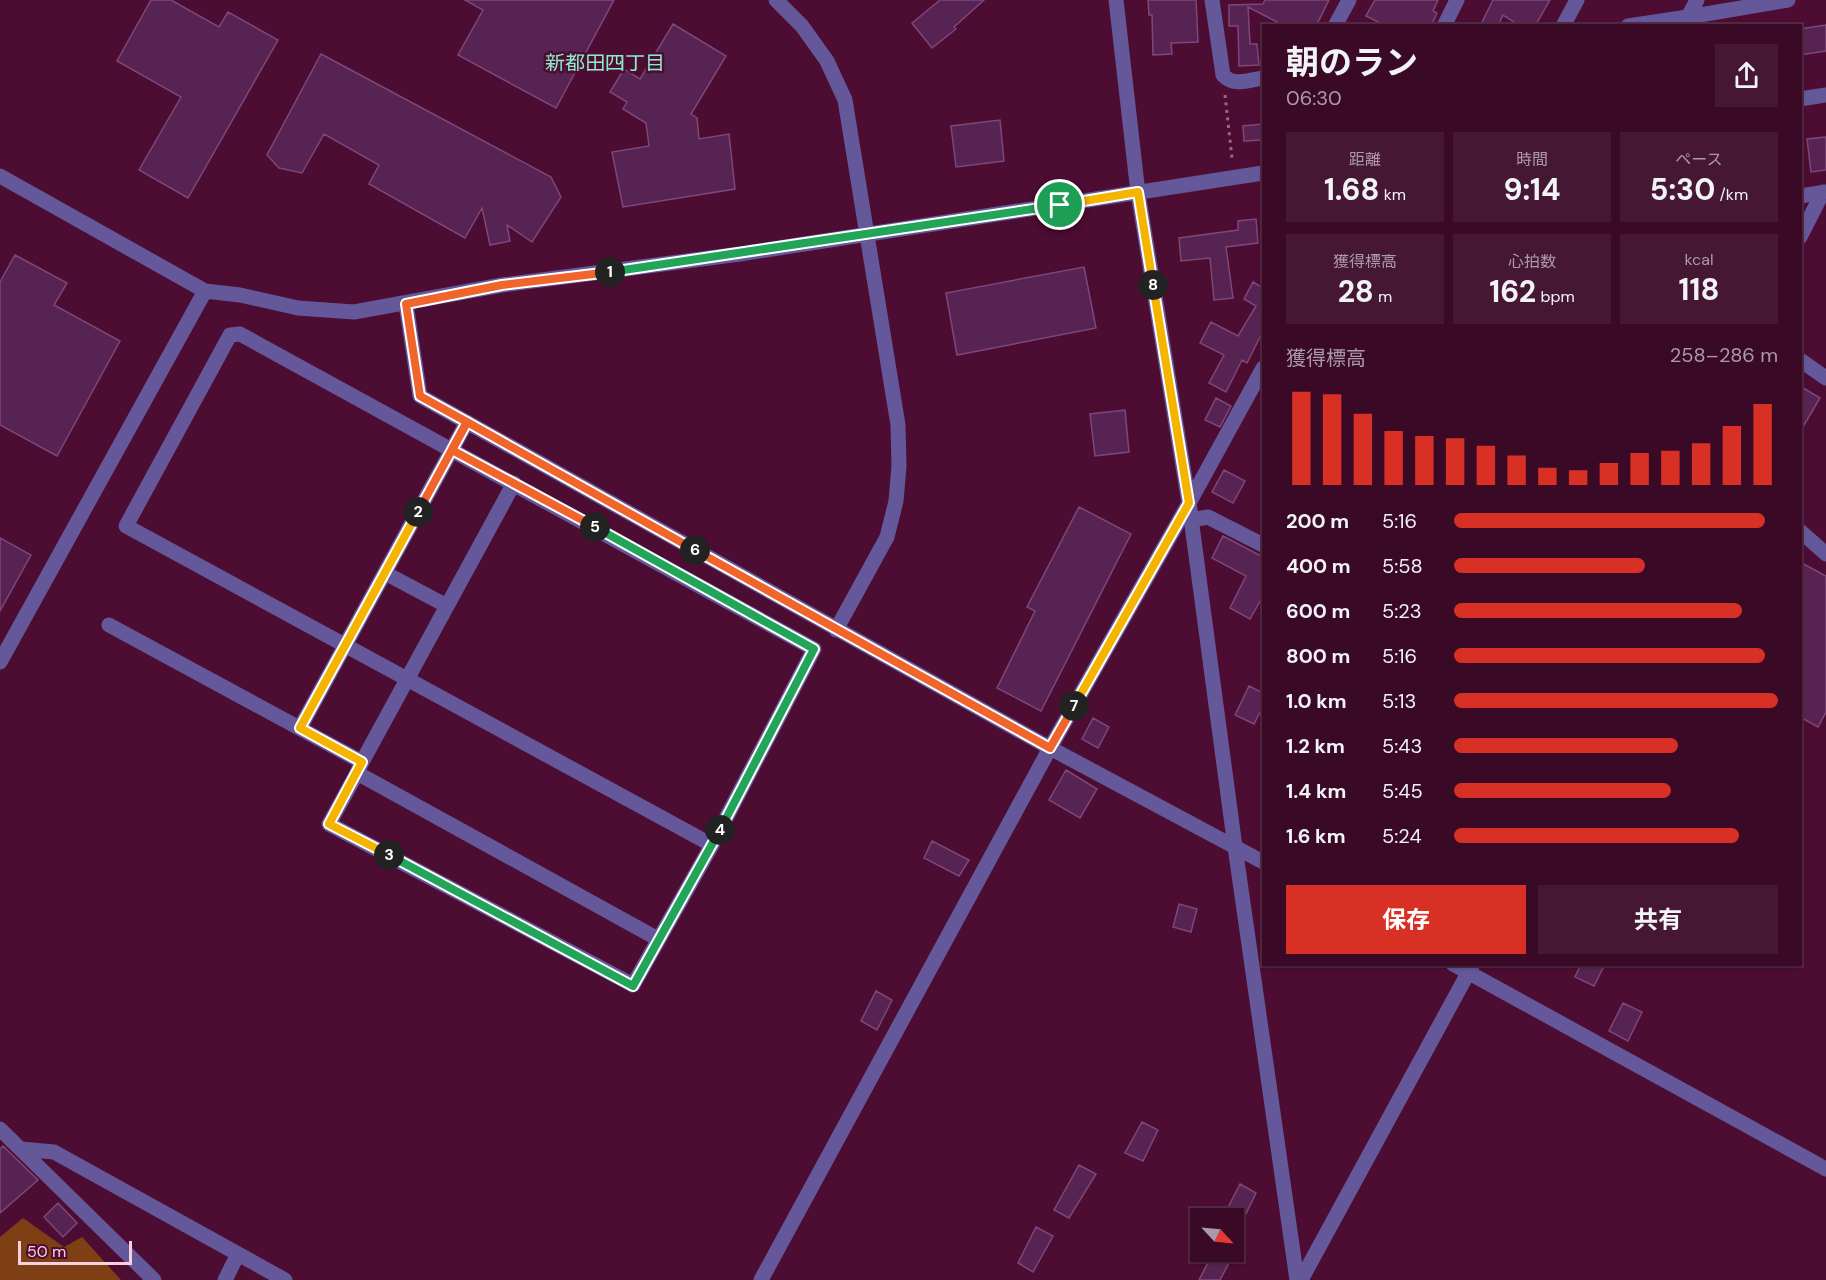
<!DOCTYPE html>
<html lang="ja">
<meta charset="utf-8">
<style>
:root{--surface:#3a0926;--page:#451732;--text:#f1f3f6;--muted:#ab9aa7;--line:#542a43;--accent:#d93025}
body{margin:0;font-family:"DM Sans","Noto Sans JP",sans-serif;background:var(--page);color:var(--text);height:100vh;display:flex;flex-direction:column;font-size:22px;white-space:nowrap}
*{box-sizing:border-box;margin:0}
p{font-size:20px;color:var(--muted)}
.icon{flex:none;width:33px;height:33px;fill:none;stroke:currentColor;stroke-width:2;stroke-linecap:round;stroke-linejoin:round}
.map{position:relative;flex:1;overflow:hidden}
.drawer{position:absolute;left:1262px;top:24px;width:540px;height:942px;display:flex;flex-direction:column;background:var(--surface);border-radius:0px;box-shadow:0 2px 4px #0004,0 0 0 2px var(--line)}
.drawer>*{flex:none}
.needle{width:39px;rotate:116deg}
.buttons{position:absolute;left:1190px;top:1208px;display:grid;gap:12px}
.buttons a{display:grid;place-items:center;width:54px;height:54px;border-radius:0px;background:var(--surface);box-shadow:0 2px 4px #0004,0 0 0 2px var(--line);font-size:30px}
.scale{position:absolute;left:18px;bottom:15px;width:114px;box-sizing:border-box;padding-left:6px;border:3px solid #f9d0e1;border-top:0;font-size:16px;line-height:21px;white-space:nowrap;color:#f9d0e1;-webkit-text-stroke:4px #4d0c32;paint-order:stroke}
.pin{position:absolute;display:grid;place-items:center;width:51px;height:51px;color:#fff;margin:-26px;border:3px solid #fff;border-radius:50%;box-shadow:0 2px 6px #0007}
.km{position:absolute;width:30px;height:30px;margin:-15px;border-radius:50%;background:#222;color:#fff;font-size:16px;line-height:30px;text-align:center}
.round{display:grid;place-items:center;flex:none;width:63px;height:63px;border-radius:0px;background:var(--page)}
.headline{display:flex;align-items:center;justify-content:space-between;height:102px;padding:0 24px}
h1{font-size:33px;font-weight:700;line-height:45px}
.metrics{display:grid;grid-template-columns:repeat(3,1fr);gap:9px;height:102px;padding:6px 24px}
.metrics div{display:grid;align-content:center;border-radius:0px;background:var(--page);text-align:center}
.metrics b{font-size:30px;font-weight:700}
.metrics small{font-size:16px;font-weight:400}
.metrics p{font-size:16px}
.chart{height:168px;padding:12px 24px}
.chart p{display:flex;justify-content:space-between}
.chart svg{width:100%;height:108px;margin-top:6px;stroke:var(--accent);stroke-width:6}
.primary-button{display:flex;gap:12px;margin-top:auto;padding:12px 24px}
.primary-button a{flex:1;height:69px;border-radius:0px;background:var(--accent);color:#fff;font-size:24px;font-weight:700;line-height:69px;text-align:center}
.primary-button a+a{background:var(--page);color:var(--text)}
ul{padding:0 24px;list-style:none;font-size:20px}
li{display:grid;grid-template-columns:96px 72px 1fr;align-items:center;height:45px}
li i{height:15px;border-radius:8px;background:var(--accent)}
.map>svg:first-child{display:block}
</style>
<div class="map">
<svg width="1826" height="1280" viewBox="0 0 1826 1280">
<rect width="100%" height="100%" fill="#4d0c32"/>
<path fill="#7e3f15" d="M23 1218 64 1247 82 1237 121 1280H0V1237Z"/>
<path fill="#572353" stroke="#7e477a" stroke-width="1.5" d="M151 0H171L219 27 228 12 278 40 188 198 139 170 181 97 117 61Z
M465 0H614L556 108 458 55 483 10Z
M940 0H984L954 27 956 29 932 48 912 23Z
M1148 0H1196L1198 42 1171 43 1172 54 1153 55 1152 15H1149Z
M1265 0H1329L1316 26H1285L1248 7 1250 44H1257L1259 65 1239 66 1238 26H1229V5L1263 4Z
M1375 0H1438L1433 11 1437 13 1431 26H1386L1366 16Z
M1493 0H1550L1535 26H1520L1503 15 1498 26H1480Z
M673 24 726 56 691 114 697 118 699 139 729 134 735 189 623 207 612 152 649 146 646 123 623 109 627 102 610 92 624 69 640 79Z
M1826 25V51L1800 55V29Z
M321 54 551 177 561 197 532 242 507 225 510 241 490 245 482 208 465 238 369 184 379 165 324 134 302 173 279 168 267 155Z
M1000 120 1004 161 956 167 951 126Z
M1262 124 1263 140 1244 141 1243 126Z
M1826 137V170L1811 172 1807 139Z
M1256 219 1258 243 1226 247 1233 298 1214 300 1210 258 1181 261 1179 238 1238 230V221Z
M15 255 67 283 54 305 120 341 57 456 0 425V282Z
M1084 267 1096 328 957 355 946 293Z
M1253 282 1263 288V331L1247 363 1242 360 1226 392 1209 383 1224 355 1200 343 1211 322 1238 336 1256 306 1244 299Z
M1800 386 1820 398 1800 432Z
M1216 398 1231 406 1220 427 1205 420Z
M1125 410 1129 452 1095 456 1090 414Z
M1224 470 1245 481 1233 503 1212 492Z
M1079 507 1131 534 1041 711 997 688 1035 611 1027 607Z
M1223 536 1263 557V596L1250 619 1230 608 1246 576 1212 558Z
M0 538 31 555 0 611Z
M1800 562 1826 576V712L1818 727 1800 717Z
M1249 686 1263 693V706L1254 724 1235 715Z
M1093 718 1109 727 1098 748 1082 739Z
M1066 770 1097 789 1080 818 1049 800Z
M932 841 969 860 959 876 924 858Z
M1179 904 1197 909 1191 932 1173 927Z
M1581 964H1605L1594 986 1575 977Z
M876 991 892 1000 877 1030 861 1021Z
M1623 1003 1642 1012 1628 1041 1609 1031Z
M1142 1122 1158 1130 1143 1161 1125 1153Z
M3 1146 38 1180 0 1213V1149Z
M1079 1165 1096 1174 1069 1218 1054 1210Z
M1240 1184 1256 1193 1241 1224 1233 1218 1224 1215Z
M58 1203 77 1223 63 1237 44 1217Z
M1036 1227 1053 1236 1033 1272 1018 1263Z
M1214 1251H1225L1233 1255 1220 1280H1199Z"/>
<g fill="none" stroke-linecap="round" stroke-linejoin="round">
<path stroke="#9d6884" stroke-width="3" stroke-dasharray="3 4.5" stroke-linecap="butt" d="M1225 95 1232 158"/>
<path stroke="#64589a" stroke-width="15" d="M776 0 802 26 827 61 845 100 898 425 899 466 896 501 887 537 836 630
M1116 0 1138 193 1189 503 1235 847 1297 1280
M1212 0 1223 75C1234 87 1249 80 1263 78
M1688 17 1788 0
M1335 26 1349 0
M1444 26 1457 0
M1563 26 1577 0
M1628 26 1688 17 1697 0
M1800 99 1826 95
M0 176 205 291 240 295 298 308 354 312 502 285 740 254 1263 173
M1800 196 1826 192
M1800 237 1823 192
M406 304 420 396 1050 748 1263 862
M1800 360 1826 378
M1191 520 1208 517 1263 545
M1800 531 1826 554
M385 573 447 606
M109 625 362 762 357 773 658 939
M0 662 205 291
M300 728 467 422
M362 762 514 483
M357 773 329 824 633 985 712 845 814 649 240 334 230 335 126 526 712 845
M1453 964 1826 1169
M0 1129 154 1280
M21 1149 54 1152 285 1280
M225 1280 238 1254
M761 1280 1050 748 1189 503 1263 368
M1301 1280 1473 964"/>
</g>
<g fill="none" stroke-linecap="round" stroke-linejoin="round">
<defs>
<path id="split-1" d="M610 272 1060 205"/>
<path id="split-2" d="M418 512 467 422 420 396 406 304 502 285 610 272"/>
<path id="split-3" d="M389 855 329 824 362 762 300 728 418 512"/>
<path id="split-4" d="M389 855 633 986 720 830"/>
<path id="split-5" d="M595 527 814 649 720 830"/>
<path id="split-6" d="M595 527 452 450 467 422 695 550"/>
<path id="split-7" d="M695 550 1050 748 1074 706"/>
<path id="split-8" d="M1074 706 1189 503 1153 285"/>
<path id="split-9" d="M1060 205 1138 192 1153 285"/>
</defs>
<use href="#split-1" stroke="#fff" stroke-width="12"/>
<use href="#split-2" stroke="#fff" stroke-width="12"/>
<use href="#split-3" stroke="#fff" stroke-width="12"/>
<use href="#split-4" stroke="#fff" stroke-width="12"/>
<use href="#split-5" stroke="#fff" stroke-width="12"/>
<use href="#split-6" stroke="#fff" stroke-width="12"/>
<use href="#split-7" stroke="#fff" stroke-width="12"/>
<use href="#split-8" stroke="#fff" stroke-width="12"/>
<use href="#split-9" stroke="#fff" stroke-width="12"/>
<use href="#split-1" stroke="#22a559" stroke-width="8"/>
<use href="#split-2" stroke="#f0652b" stroke-width="8"/>
<use href="#split-3" stroke="#f5b400" stroke-width="8"/>
<use href="#split-4" stroke="#22a559" stroke-width="8"/>
<use href="#split-5" stroke="#22a559" stroke-width="8"/>
<use href="#split-6" stroke="#f0652b" stroke-width="8"/>
<use href="#split-7" stroke="#f0652b" stroke-width="8"/>
<use href="#split-8" stroke="#f5b400" stroke-width="8"/>
<use href="#split-9" stroke="#f5b400" stroke-width="8"/>
</g>
<g text-anchor="middle" dominant-baseline="central" stroke-width="5" stroke-linejoin="round" paint-order="stroke">
<g font-size="20" fill="#8deaca" stroke="#4d0c32">
<text x="605" y="63">新都田四丁目</text>
</g>
</g>
</svg>
<div class="buttons">
<a><svg class="needle" viewBox="-14 -14 28 28"><path d="M0-13l5 13h-10z" fill="#e53935"/><path d="M0 13l5-13h-10z" fill="#ab9aa7"/></svg></a>
</div>
<div class="scale">50 m</div>
<div class="pin" style="left:1060px;top:205px;background:#1e9e55"><svg class="icon" aria-label="arrive" viewBox="0 0 24 24"><path d="M6 21V4h12l-3 4 3 4H6"/></svg></div>
<b class="km" style="left:610px;top:272px">1</b>
<b class="km" style="left:418px;top:512px">2</b>
<b class="km" style="left:389px;top:855px">3</b>
<b class="km" style="left:720px;top:830px">4</b>
<b class="km" style="left:595px;top:527px">5</b>
<b class="km" style="left:695px;top:550px">6</b>
<b class="km" style="left:1074px;top:706px">7</b>
<b class="km" style="left:1153px;top:285px">8</b>
<section class="drawer">
<div class="headline"><div><h1>朝のラン</h1><p>06:30</p></div><a class="round"><svg class="icon" aria-label="share" viewBox="0 0 24 24"><path d="M12 15V3M7 8l5-5 5 5M5 13v7h14v-7"/></svg></a></div>
<div class="metrics">
<div><p>距離</p><b>1.68<small> km</small></b></div>
<div><p>時間</p><b>9:14</b></div>
<div><p>ペース</p><b>5:30<small> /km</small></b></div>
</div>
<div class="metrics">
<div><p>獲得標高</p><b>28<small> m</small></b></div>
<div><p>心拍数</p><b>162<small> bpm</small></b></div>
<div><p>kcal</p><b>118</b></div>
</div>
<div class="chart"><p><span>獲得標高</span>258–286 m</p>
<svg viewBox="0 0 160 44" preserveAspectRatio="none"><path d="M5 44V6M15 44V7M25 44V15M35 44V22M45 44V24M55 44V25M65 44V28M75 44V32M85 44V37M95 44V38M105 44V35M115 44V31M125 44V30M135 44V27M145 44V20M155 44V11"/></svg>
</div>
<ul>
<li><b>200 m</b>5:16<i style="width:96%"></i></li>
<li><b>400 m</b>5:58<i style="width:59%"></i></li>
<li><b>600 m</b>5:23<i style="width:89%"></i></li>
<li><b>800 m</b>5:16<i style="width:96%"></i></li>
<li><b>1.0 km</b>5:13<i style="width:100%"></i></li>
<li><b>1.2 km</b>5:43<i style="width:69%"></i></li>
<li><b>1.4 km</b>5:45<i style="width:67%"></i></li>
<li><b>1.6 km</b>5:24<i style="width:88%"></i></li>
</ul>
<div class="primary-button"><a>保存</a><a>共有</a></div>
</section>
</div>
